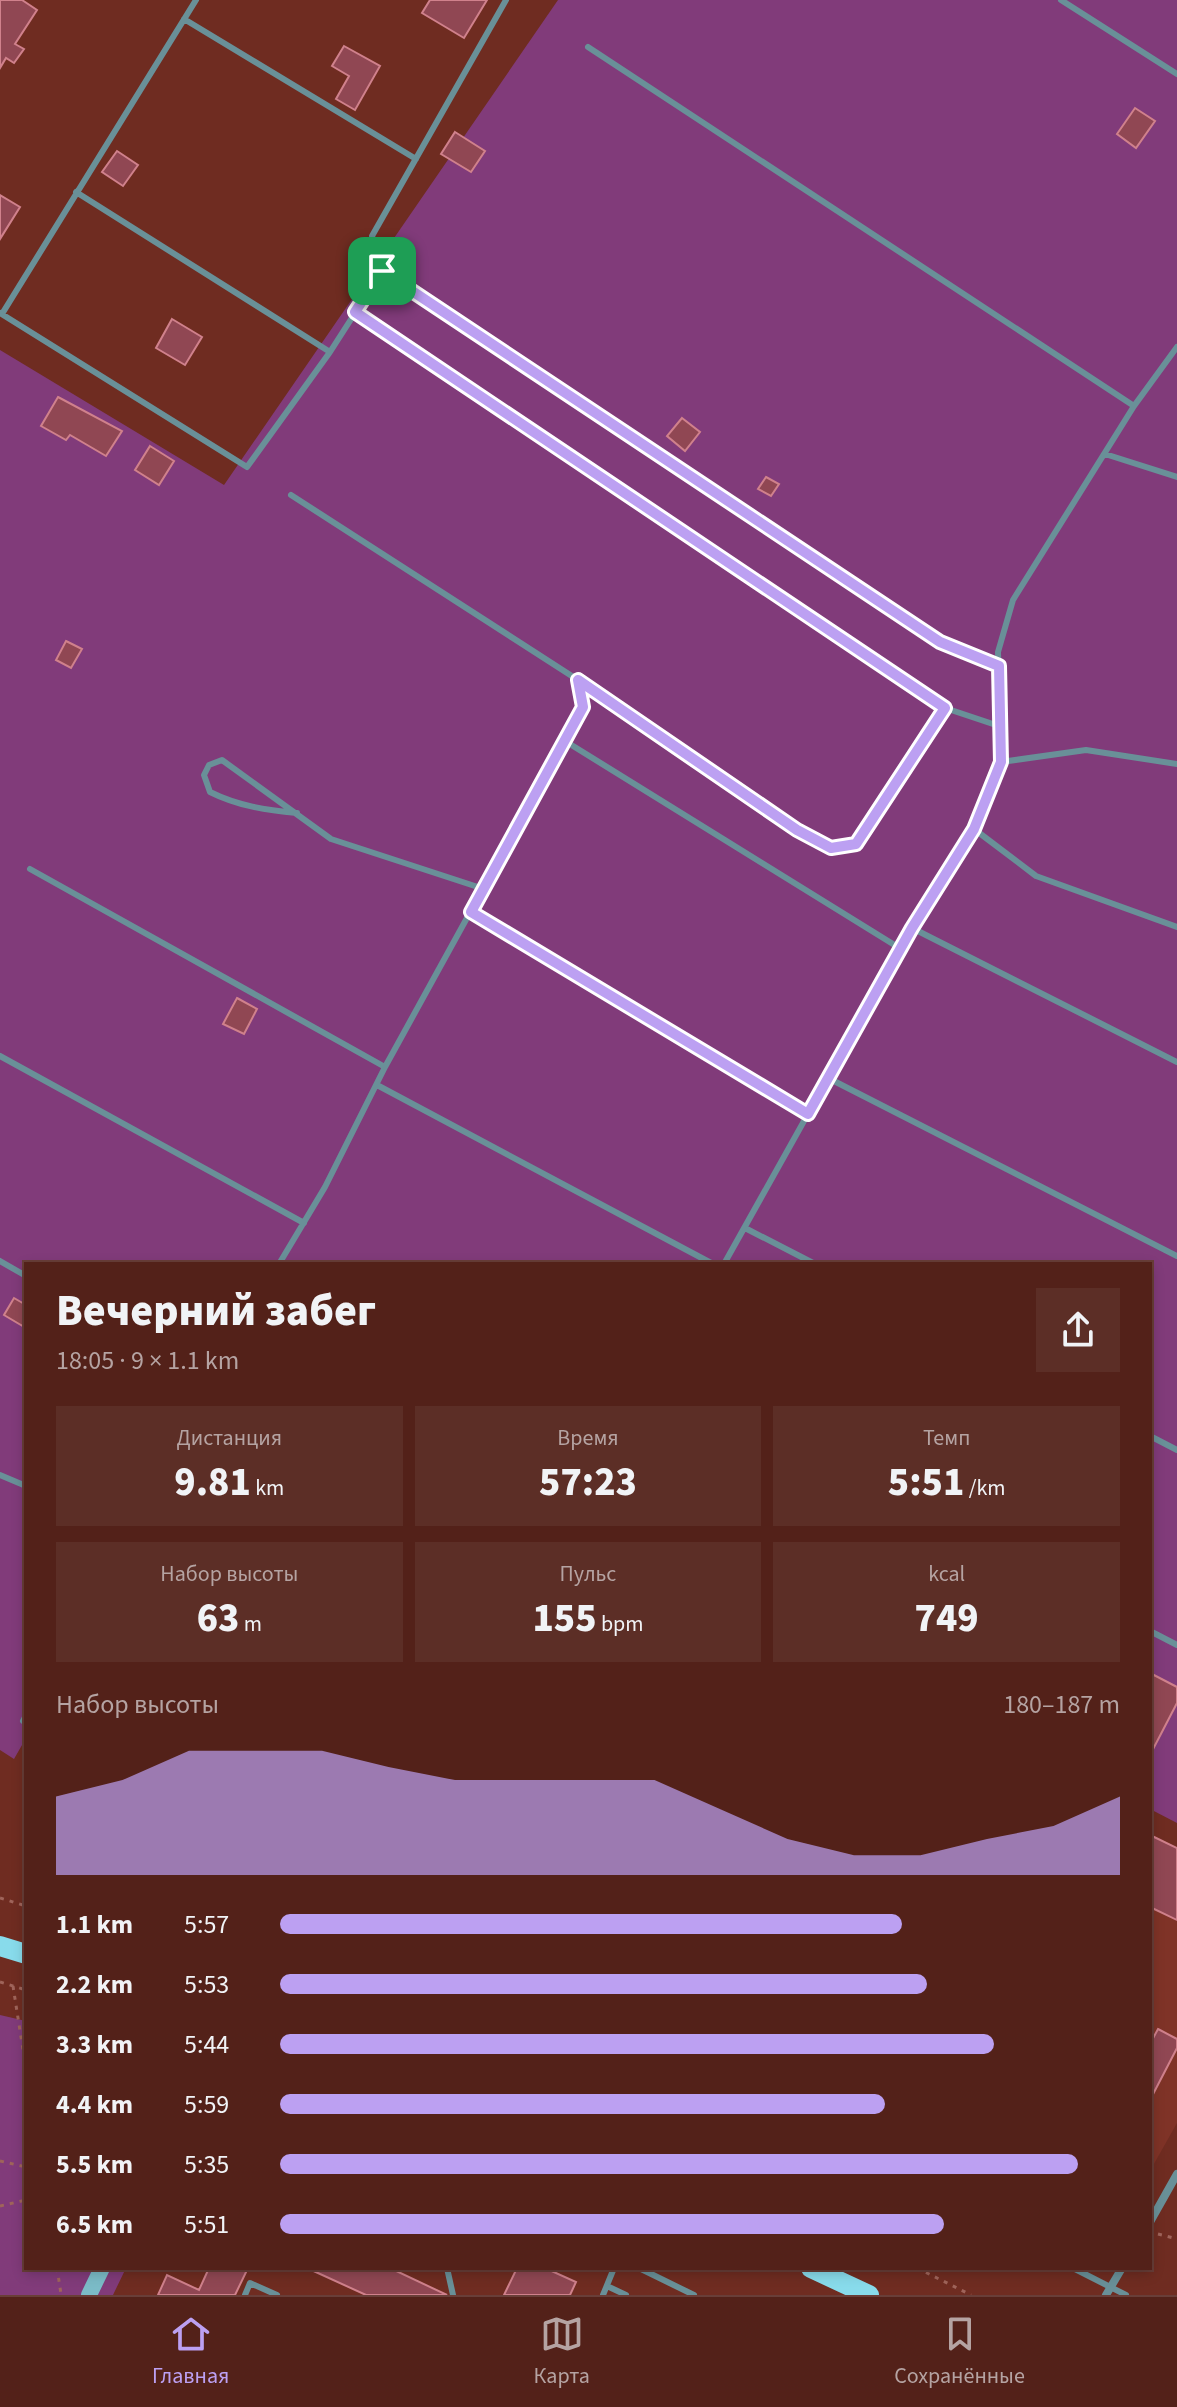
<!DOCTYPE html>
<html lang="ru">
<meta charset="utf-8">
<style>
:root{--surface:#532119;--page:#5c2e26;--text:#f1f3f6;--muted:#b5a3a2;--line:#693e38;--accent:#bca0f2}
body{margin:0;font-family:"Source Sans 3",sans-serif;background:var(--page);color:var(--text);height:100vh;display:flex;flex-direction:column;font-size:30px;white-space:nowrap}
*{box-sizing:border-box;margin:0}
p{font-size:26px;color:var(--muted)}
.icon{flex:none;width:44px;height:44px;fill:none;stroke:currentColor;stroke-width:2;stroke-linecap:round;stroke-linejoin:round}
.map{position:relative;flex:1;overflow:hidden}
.drawer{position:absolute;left:24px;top:1262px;width:1128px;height:1008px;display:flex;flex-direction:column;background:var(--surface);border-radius:0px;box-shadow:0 4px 12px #0003,0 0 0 2px var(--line)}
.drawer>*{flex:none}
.pin{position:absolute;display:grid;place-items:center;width:68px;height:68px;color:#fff;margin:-34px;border-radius:16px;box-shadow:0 4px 12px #0006}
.round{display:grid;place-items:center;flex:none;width:84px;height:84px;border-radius:0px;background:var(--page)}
.headline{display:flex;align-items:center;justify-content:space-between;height:136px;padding:0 32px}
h1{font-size:44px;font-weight:800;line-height:60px}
.figures{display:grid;grid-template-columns:repeat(3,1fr);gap:12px;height:136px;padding:8px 32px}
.figures div{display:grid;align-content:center;border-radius:0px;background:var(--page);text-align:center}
.figures b{font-size:40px;font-weight:800}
.figures small{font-size:22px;font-weight:400}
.figures p{font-size:22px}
.chart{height:224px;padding:16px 32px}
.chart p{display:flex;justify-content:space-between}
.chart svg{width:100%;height:144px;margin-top:8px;fill:var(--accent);opacity:.7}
ul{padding:0 32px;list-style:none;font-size:26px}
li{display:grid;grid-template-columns:128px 96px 1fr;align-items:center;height:60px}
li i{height:20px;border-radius:10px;background:var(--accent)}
.menu{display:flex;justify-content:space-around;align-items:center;height:112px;border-top:2px solid var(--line);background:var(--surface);font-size:22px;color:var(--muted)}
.menu a{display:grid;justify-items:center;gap:4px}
.menu .current{color:var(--accent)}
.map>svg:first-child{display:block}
</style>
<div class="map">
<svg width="1177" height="2295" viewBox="0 0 1177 2295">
<rect width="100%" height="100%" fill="#6f2c21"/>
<path fill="#7f3327" d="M1150 1838 1177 1852V2123L1150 2171Z"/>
<path fill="#813b7a" d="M558 0H1177V1823L1150 1809V1264H26V1738L14 1759 0 1750V350L224 485Z
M0 2015 26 2021V2268H126L113 2295H0Z"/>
<path fill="#904753" stroke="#d0818c" stroke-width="2" d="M0 0H22L37 10 15 44 24 49 14 63 6 58 0 68Z
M430 0H487L464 38 422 13Z
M344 46 380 66 355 110 336 99 349 76 332 66Z
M1135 108 1155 121 1136 148 1117 134Z
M455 132 485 151 471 172 441 154Z
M117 151 138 165 123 186 102 172Z
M0 195 20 207 0 239Z
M172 319 202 337 185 365 156 348Z
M58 397 122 431 106 456 70 435 66 440 41 426Z
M682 418 700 432 685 451 667 436Z
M150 446 174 461 159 485 135 470Z
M766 477 779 484 771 496 758 489Z
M66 641 82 649 71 668 56 660Z
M237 998 257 1009 244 1034 223 1024Z
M14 1298 26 1305V1328L4 1315Z
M1150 1673 1177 1687V1703L1150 1755Z
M1150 1835 1177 1848V1920L1150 1907Z
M1158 2029 1177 2039V2048L1150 2100V2044Z
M209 2268H248L235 2295H158L167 2275 199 2290Z
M307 2268H390L447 2295H366Z
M517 2268H545L576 2282 570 2295H504Z"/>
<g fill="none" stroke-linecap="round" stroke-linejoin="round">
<path stroke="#9f645a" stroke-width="3" stroke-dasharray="4 6" stroke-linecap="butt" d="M0 1898 26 1906
M0 1982 26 1990
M13 1986 26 2069
M0 2161 26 2167
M0 2206 26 2200
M1158 2234 1177 2239
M57 2268 61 2294
M917 2268 971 2295"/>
<path stroke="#699098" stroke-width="6" d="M1061 0 1177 74
M184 19 416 159
M588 47 1134 406
M76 192 330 352
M382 271 940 642 999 666
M355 312 945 708 1002 727
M0 313 247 467 330 352 382 271 372 236 506 0
M2 314 196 0
M1105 454 1177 477
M578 680 797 830 831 848 856 844 945 708
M565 741 901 949
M1001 762 1086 750 1177 764
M297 813C266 810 238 806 210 792L204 775 209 765 222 760 331 839 484 889
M974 829 1036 876 1177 927
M30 869 385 1067
M471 912 808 1114
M912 928 1177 1062
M0 1056 304 1223
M830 1079 1177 1256
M377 1085 713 1264
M745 1228 815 1264
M0 1261 26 1276
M279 1264 325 1187 385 1067 583 707 578 680 291 495
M724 1264 912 928 974 829 1001 762 998 652 1013 600 1134 406 1177 347
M1150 1436 1177 1450
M0 1475 26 1486
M1150 1631 1177 1645
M23 1721 26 1715
M447 2268 453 2295
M639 2268 694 2295
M1073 2268 1126 2295
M607 2286 626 2295
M245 2295 250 2283 277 2295
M603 2295 614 2268"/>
<path stroke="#699098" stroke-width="8" d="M1150 2222 1177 2174
M1106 2295 1122 2268"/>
<path stroke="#7bbbc7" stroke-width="16" d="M89 2295 102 2268"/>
<path stroke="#88dbeb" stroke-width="20" d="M0 1946 26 1954
M811 2268 869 2295"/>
</g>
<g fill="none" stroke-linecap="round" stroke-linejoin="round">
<defs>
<path id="route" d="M382 271 940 642 999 666 1001 762 974 829 912 928 808 1114 471 912 583 707 578 680 797 830 831 848 856 844 945 708 355 312Z"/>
</defs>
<use href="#route" stroke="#fff" stroke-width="16"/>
<use href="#route" stroke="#bca0f2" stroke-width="10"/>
</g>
</svg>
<div class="pin" style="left:382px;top:271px;background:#1e9e55"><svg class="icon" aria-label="arrive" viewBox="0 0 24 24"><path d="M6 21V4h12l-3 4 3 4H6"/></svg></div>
<section class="drawer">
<div class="headline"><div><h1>Вечерний забег</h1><p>18:05 · 9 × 1.1 km</p></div><a class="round"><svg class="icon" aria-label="share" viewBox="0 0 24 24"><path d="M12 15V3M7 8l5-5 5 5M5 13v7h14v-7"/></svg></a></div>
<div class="figures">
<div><p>Дистанция</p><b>9.81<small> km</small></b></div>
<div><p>Время</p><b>57:23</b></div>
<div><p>Темп</p><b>5:51<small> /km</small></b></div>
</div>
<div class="figures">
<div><p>Набор высоты</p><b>63<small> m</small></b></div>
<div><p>Пульс</p><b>155<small> bpm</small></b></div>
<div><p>kcal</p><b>749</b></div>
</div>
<div class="chart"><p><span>Набор высоты</span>180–187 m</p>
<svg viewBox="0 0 160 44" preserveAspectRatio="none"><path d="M0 44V20L10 15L20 6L30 6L40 6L50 11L60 15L70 15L80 15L90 15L100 24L110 33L120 38L130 38L140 33L150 29L160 20V44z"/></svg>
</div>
<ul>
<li><b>1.1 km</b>5:57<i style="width:74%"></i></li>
<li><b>2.2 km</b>5:53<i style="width:77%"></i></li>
<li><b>3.3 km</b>5:44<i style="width:85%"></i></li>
<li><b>4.4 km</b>5:59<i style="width:72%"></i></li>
<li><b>5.5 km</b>5:35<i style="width:95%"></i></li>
<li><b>6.5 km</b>5:51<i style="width:79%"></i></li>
</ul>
</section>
</div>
<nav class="menu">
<a class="current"><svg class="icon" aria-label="home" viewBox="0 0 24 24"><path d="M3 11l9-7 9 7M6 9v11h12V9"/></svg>Главная</a>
<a><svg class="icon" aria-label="map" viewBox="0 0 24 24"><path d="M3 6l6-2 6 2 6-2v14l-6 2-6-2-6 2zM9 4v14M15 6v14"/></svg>Карта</a>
<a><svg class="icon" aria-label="saved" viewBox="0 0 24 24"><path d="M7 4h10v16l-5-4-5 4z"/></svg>Сохранённые</a>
</nav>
